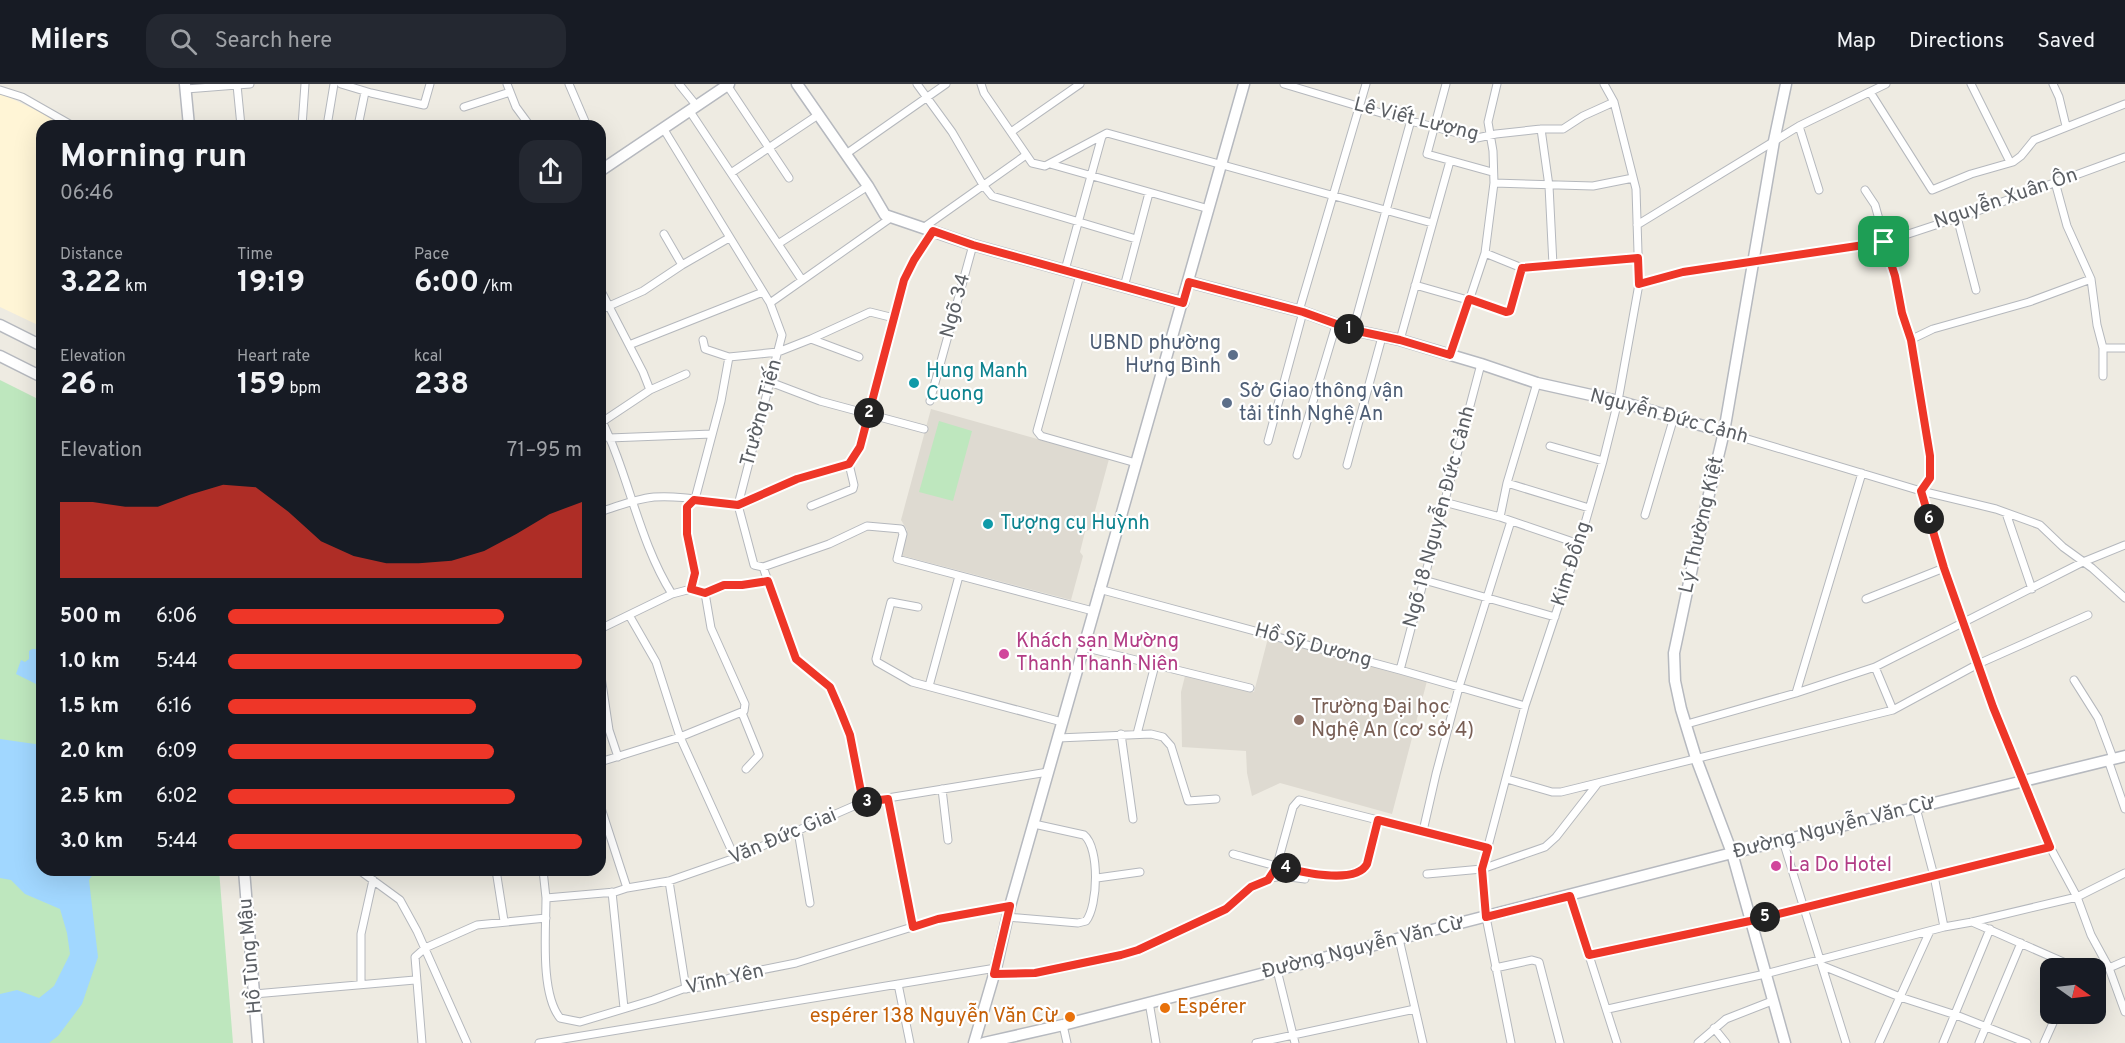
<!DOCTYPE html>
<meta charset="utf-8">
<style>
:root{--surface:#171b24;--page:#242831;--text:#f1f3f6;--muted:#9ea1a6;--line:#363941;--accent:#ee3628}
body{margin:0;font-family:Overpass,sans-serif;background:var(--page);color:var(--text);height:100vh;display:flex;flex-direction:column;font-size:22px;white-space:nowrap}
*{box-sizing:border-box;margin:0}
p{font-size:20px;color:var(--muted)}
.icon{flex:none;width:33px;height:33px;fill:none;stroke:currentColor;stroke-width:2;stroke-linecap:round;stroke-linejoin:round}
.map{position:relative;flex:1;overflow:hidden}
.details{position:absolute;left:36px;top:36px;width:570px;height:756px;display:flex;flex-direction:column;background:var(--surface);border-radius:18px;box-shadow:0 6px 24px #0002}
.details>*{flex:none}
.needle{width:39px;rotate:104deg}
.fabs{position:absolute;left:2040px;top:874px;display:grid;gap:12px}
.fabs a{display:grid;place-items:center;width:66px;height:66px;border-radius:12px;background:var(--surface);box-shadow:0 6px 24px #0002;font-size:30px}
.pin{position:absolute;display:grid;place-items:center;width:51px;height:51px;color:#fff;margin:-26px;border-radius:12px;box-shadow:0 3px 9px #0006}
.km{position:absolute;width:30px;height:30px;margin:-15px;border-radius:50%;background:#222;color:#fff;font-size:16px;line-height:30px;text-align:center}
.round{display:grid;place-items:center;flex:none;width:63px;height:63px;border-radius:18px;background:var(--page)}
.head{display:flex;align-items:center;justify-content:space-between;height:102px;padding:0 24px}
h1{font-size:33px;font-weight:700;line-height:45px}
.stats{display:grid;grid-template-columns:repeat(3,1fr);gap:9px;height:102px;padding:6px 24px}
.stats div{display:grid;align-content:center}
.stats b{font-size:30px;font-weight:700}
.stats small{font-size:16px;font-weight:400}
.stats p{font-size:16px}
.chart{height:168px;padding:12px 24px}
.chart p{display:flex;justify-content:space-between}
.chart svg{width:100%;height:108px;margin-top:6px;fill:var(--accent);opacity:.7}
ul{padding:0 24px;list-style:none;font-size:20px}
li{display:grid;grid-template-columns:96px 72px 1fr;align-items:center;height:45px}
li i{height:15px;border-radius:8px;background:var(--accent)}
header{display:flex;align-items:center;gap:36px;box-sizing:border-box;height:84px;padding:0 30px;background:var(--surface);border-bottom:2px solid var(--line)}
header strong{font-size:28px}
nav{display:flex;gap:33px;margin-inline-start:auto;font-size:21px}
.search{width:420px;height:54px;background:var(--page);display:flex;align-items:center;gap:15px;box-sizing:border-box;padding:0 21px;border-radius:18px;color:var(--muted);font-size:22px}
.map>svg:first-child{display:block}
</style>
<header>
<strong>Milers</strong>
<div class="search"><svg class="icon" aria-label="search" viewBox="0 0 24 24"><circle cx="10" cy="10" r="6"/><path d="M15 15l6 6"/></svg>Search here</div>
<nav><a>Map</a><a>Directions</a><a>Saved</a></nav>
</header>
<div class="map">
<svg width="2125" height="959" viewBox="0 0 2125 959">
<rect width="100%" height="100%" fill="#eeebe2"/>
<path fill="#fff5d6" d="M0 9 46 31 60 42H42V243L0 223Z"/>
<path fill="#dedad1" d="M931 325 1109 375 1090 445 1085 448 1080 468 1083 472 1071 516 900 471 907 446 901 436Z
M1268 554 1427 597 1392 730 1280 699 1252 712 1247 689 1246 667 1182 663 1181 608 1185 592 1254 608Z"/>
<path fill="#bee7be" d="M0 296 42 317V786H219L233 959H0Z
M939 337 972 347 953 417 919 408Z"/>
<path fill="#a1d7ff" d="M32 565H38L41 570 39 578 42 585V603L16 590 21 576 25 578 29 575V567Z
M0 655 42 661V786H96L89 796 98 873 82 920 58 952 49 959H0V910L17 906 39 914 54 902 70 870 67 849 60 825 25 810 11 796 0 794Z"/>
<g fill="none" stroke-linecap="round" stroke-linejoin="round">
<defs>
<path id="street" d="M341 0 371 9 424 21 430 0
M507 0 516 23 530 42
M569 0 587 42
M679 0 696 21
M917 0 952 48 983 101 992 112 1136 155
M981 0 984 9 1032 79 1045 82 1107 49 1432 139
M1284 0 1391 32 1477 54 1496 50 1541 45H1563L1583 32 1614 18
M1446 0 1427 70 1492 88
M1971 0 2010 78
M2053 0 2059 13 2066 42
M237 1 241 42
M727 1 789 94
M186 5 250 0
M0 6 22 13 73 42
M1870 8 1932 106 1971 90 2013 78 2021 72 2034 56 2125 20
M464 23 510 8
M689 26 802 196
M302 42 305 0
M327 42 334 0
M358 42 365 8
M1799 42 1819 106
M663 44 770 219 782 251 738 421 754 481 763 483 796 575 830 603 840 626 850 651 863 718
M1541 45 1549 102 1553 181
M1011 48 1080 0
M846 70 946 0
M600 74 604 84
M1050 80 1209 125
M731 89 818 31
M2055 98 2067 142 2091 195 2097 241 2103 264V292
M1494 99 1593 102 1633 94
M1865 106 1875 121 1895 192 1902 229 1910 256 1930 372V394L1921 407 1944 484 1993 623 2050 763 2077 813 2091 851 2109 884 2125 928
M1957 133 1976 206
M1637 141 1799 42 1886 0
M923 144 1026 71
M664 150 682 181
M778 160 868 102
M1485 169 1522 184 1638 174
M1065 186 1102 52
M1080 191 1037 347 1041 352 1136 379
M1639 200 1683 188 1884 158 1972 129 2125 73
M1415 201 1510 228 1522 184
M1124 203 1149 109
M600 205 643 288 650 306 602 338
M770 219 892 133
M600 226 643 207 682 181 729 154
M1299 227 1366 0
M1353 246 1411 36
M811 255 859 273
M703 256 705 265 729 273 778 268 811 255 870 228 894 234
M1400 256 1450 77
M1910 256 1933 245 2029 218 2091 195
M629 261 763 208
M2103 264H2125
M1451 271 1485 169 1494 99 1493 67 1488 38 1497 0
M770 298 820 317 924 345
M650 306 686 290
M930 317 973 161
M600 333C629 390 638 456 672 510
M1724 348 1921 407 1996 425 2040 441 2063 463 2092 484 2125 514
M609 354 712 350
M1268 357 1303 228
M1550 362 1603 377
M1297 371 1336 241
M1347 381 1382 253
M1507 399 1589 424
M1444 418 1500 433 1579 460
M738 421 797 395 845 382 853 376 859 363 905 196 914 176 933 147
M811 422 853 405 854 401 849 380
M600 428C618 422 635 415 654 413 682 411 710 418 738 421
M2006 429 2032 505
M1645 431 1674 333
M1500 433 1507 399 1537 299
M763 483 829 460 867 442 901 445 903 450 897 475 1093 527
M1424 496 1555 533
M691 505 695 489 687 450V423L695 415 721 317 729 273
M1099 505 1400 586 1525 622
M1866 515 1944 484
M918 523 891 518 876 575 877 578 912 598 1062 638
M629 531 656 578 680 653 735 774
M600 545 672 510 691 505 705 509 724 501H742L768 497
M1083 563 1250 604
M1875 583 1893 626
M600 586 609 646 618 673
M1400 586 1481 280
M2074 596 2098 634 2113 674
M929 602 959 492
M1796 609 1862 389
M742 629 759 671 746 685
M1687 640 1796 609 1875 583 2083 478 2125 461
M1121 650 1133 735
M1137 650 1155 581
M1058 654 1151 650 1163 653 1171 662 1188 717 1216 715
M2108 676 2125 725
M600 678 680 653 744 627 745 620 711 544 705 509
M1507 695 1552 708H1561L1893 626 1978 580 2088 531
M942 705 948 756
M888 715 913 843
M600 721 627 804
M1916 724 1934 792 1944 843
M798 747 810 819
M1423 747 1436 690 1459 603 1511 437
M1783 757 1846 959
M1233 770C1259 777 1352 808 1367 780L1378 736
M359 786 400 816 417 847 467 959
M496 786 504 837
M543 786 546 814 615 808 627 804 669 797 735 774 863 718 1048 688
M1427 790 1482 785 1545 763 1556 753 1598 699
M1097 794 1140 788
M1271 794 1282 792 1305 795
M669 797 686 905
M612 808 624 924
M1570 812 1617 959
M546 814C546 846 540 909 560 934L580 938 653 916 683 905 708 902 741 890 796 879 938 835 1010 822
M1007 833 1078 839 1086 837C1098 822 1100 764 1084 751L1034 740
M1972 838 2077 884
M1399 855 1423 959
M1589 871 1750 837 2050 763
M1823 882 1900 913 1956 931 2027 959
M1495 884 1532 876 1539 878 1560 959
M2109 884 2125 877
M2077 885 2106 878
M1277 886 1295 959
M994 889H1035L1121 871 1138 866 1226 825 1251 803 1271 794 1277 781 1293 723 1299 716 1488 764
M361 900V850L373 796
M898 900 910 959
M254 910 415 896
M1149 918 1156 959
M1608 925 1765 890 1944 843 1972 838 2077 813 2125 789
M1063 941 1067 959
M1714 944 1726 959
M422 959 415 873 425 864 477 841 546 834
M539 959 996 884
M1256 959 1415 925
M1511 959 1486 833 1482 785 1525 622 1579 460 1603 377 1618 317 1639 200 1636 105 1614 18 1604 0
M1698 959 1726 935 1772 917
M1879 959 1930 847
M1943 959 1990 845
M1979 959 2021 859
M2044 959 2057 930"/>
<path id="secondary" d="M185 0 189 42
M797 0 868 102 885 131 973 161 1183 219
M600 87 729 0
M1189 198 1303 228 1353 246 1400 256 1481 280 1537 299 1618 317 1724 348
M0 241 42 262
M0 272 42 293
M244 786 258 959
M974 959 996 884 1010 822 1244 0
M984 959 1063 941 1732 769 2125 672
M1785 959 1732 769 1696 674 1681 625 1675 597 1674 569 1698 456 1724 348 1774 57 1786 0"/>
</defs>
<use href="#street" stroke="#b5b8bd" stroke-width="9"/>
<use href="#secondary" stroke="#b6b9bf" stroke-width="13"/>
<use href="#street" stroke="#fff" stroke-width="7"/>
<use href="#secondary" stroke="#fff" stroke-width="10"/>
</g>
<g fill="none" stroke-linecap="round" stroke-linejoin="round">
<defs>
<path id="route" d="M933 147 973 161 1183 219 1189 198 1303 228 1353 246 1400 256 1450 271 1469 215 1506 228 1510 227 1522 184 1638 174 1639 200 1683 188 1884 158 1895 192 1902 229 1911 256 1930 372V394L1921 407 1944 484 1993 623 2050 763 1750 837 1589 871 1570 812 1486 833 1482 785 1488 764 1378 736 1367 780C1355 802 1297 787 1277 782L1268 796 1251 803 1226 825 1138 866 1121 871 1035 889 994 890 1010 822 938 835 913 843 888 715 863 718 850 651 840 626 830 603 796 575 768 497 742 501H724L705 509 691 505 695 489 687 450V423L694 416 738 421 797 395 849 380 860 363 904 196 914 176Z"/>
</defs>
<use href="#route" stroke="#fff" stroke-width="12"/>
<use href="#route" stroke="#ee3628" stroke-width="8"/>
</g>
<g fill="#5c6f8a" stroke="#fff" stroke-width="2">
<circle cx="1233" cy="271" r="6"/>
<circle cx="1227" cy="319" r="6"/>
</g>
<g fill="#0f9aa8" stroke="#fff" stroke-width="2">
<circle cx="914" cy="299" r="6"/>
<circle cx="988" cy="440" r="6"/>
</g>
<g fill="#d1479c" stroke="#fff" stroke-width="2">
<circle cx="1004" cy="570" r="6"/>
<circle cx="1776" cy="782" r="6"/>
</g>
<circle fill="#8d6e63" stroke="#fff" stroke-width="2" cx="1299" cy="636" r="6"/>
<g fill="#e8710a" stroke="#fff" stroke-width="2">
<circle cx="1165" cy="924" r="6"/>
<circle cx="1070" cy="933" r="6"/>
</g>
<g text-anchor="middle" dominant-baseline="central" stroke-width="4.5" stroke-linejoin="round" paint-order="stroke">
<g font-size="20" fill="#5b5f64" stroke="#fff">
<text transform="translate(1416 36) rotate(14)">Lê Viết Lượng</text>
<text transform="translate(2006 115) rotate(-19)">Nguyễn Xuân Ôn</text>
<text transform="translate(956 222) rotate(-75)">Ngõ 34</text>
<text transform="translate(762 329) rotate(-75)">Trường Tiến</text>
<text transform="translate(1669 333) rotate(15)">Nguyễn Đức Cảnh</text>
<text transform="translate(1440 433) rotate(-75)">Ngõ 18 Nguyễn Đức Cảnh</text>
<text transform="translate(1702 441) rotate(-77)">Lý Thường Kiệt</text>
<text transform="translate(1572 480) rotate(-72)">Kim Đồng</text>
<text transform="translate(1313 562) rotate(15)">Hồ Sỹ Dương</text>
<text transform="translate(1834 744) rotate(-14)">Đường Nguyễn Văn Cừ</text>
<text transform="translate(783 753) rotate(-23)">Văn Đức Giai</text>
<text transform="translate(1363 864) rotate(-14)">Đường Nguyễn Văn Cừ</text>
<text transform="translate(251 872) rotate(-95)">Hồ Tùng Mậu</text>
<text transform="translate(725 896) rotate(-13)">Vĩnh Yên</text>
</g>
<g font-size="20" fill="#4e5e75" stroke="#fff" text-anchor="end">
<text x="1221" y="260">UBND phường<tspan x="1221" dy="23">Hưng Bình</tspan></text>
<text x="1239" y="308" text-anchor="start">Sở Giao thông vận<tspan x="1239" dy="23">tải tỉnh Nghệ An</tspan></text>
</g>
<g font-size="20" fill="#0d838f" stroke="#fff" text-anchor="start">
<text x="926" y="288">Hung Manh<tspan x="926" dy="23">Cuong</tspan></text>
<text x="1000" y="440">Tượng cụ Huỳnh</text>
</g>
<g font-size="20" fill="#b23c85" stroke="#fff" text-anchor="start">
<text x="1016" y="558">Khách sạn Mường<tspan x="1016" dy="23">Thanh Thanh Niên</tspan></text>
<text x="1788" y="782">La Do Hotel</text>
</g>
<g font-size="20" fill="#785e54" stroke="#fff" text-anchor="start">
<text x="1311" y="624">Trường Đại học<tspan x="1311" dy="23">Nghệ An (cơ sở 4)</tspan></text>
</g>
<g font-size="20" fill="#c56008" stroke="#fff" text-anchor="start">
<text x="1177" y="924">Espérer</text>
<text x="1058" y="933" text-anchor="end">espérer 138 Nguyễn Văn Cừ</text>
</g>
</g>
</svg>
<div class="fabs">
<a><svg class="needle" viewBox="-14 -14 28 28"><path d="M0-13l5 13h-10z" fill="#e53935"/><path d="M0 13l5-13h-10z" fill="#9ea1a6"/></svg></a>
</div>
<div class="pin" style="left:1884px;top:158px;background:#1e9e55"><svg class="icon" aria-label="arrive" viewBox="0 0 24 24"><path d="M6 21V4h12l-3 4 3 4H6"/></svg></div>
<b class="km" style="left:1349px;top:245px">1</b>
<b class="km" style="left:869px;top:329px">2</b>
<b class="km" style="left:867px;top:718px">3</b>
<b class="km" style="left:1286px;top:784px">4</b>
<b class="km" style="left:1765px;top:833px">5</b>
<b class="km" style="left:1929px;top:435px">6</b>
<section class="details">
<div class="head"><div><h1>Morning run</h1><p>06:46</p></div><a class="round"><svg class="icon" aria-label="share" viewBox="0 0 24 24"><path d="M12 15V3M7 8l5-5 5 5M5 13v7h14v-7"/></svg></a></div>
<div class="stats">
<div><p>Distance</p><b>3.22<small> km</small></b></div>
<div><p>Time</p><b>19:19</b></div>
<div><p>Pace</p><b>6:00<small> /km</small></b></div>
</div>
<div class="stats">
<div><p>Elevation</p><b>26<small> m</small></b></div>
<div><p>Heart rate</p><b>159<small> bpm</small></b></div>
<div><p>kcal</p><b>238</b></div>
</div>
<div class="chart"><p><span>Elevation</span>71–95 m</p>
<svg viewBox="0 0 160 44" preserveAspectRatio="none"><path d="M0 44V13L10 13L20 15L30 15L40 10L50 6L60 7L70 17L80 29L90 35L100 38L110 38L120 37L130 33L140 26L150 18L160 13V44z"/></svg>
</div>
<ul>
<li><b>500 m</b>6:06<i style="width:78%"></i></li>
<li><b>1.0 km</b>5:44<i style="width:100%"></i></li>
<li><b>1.5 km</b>6:16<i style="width:70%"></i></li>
<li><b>2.0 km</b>6:09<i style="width:75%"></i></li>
<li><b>2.5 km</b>6:02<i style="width:81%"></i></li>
<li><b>3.0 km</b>5:44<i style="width:100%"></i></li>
</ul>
</section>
</div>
